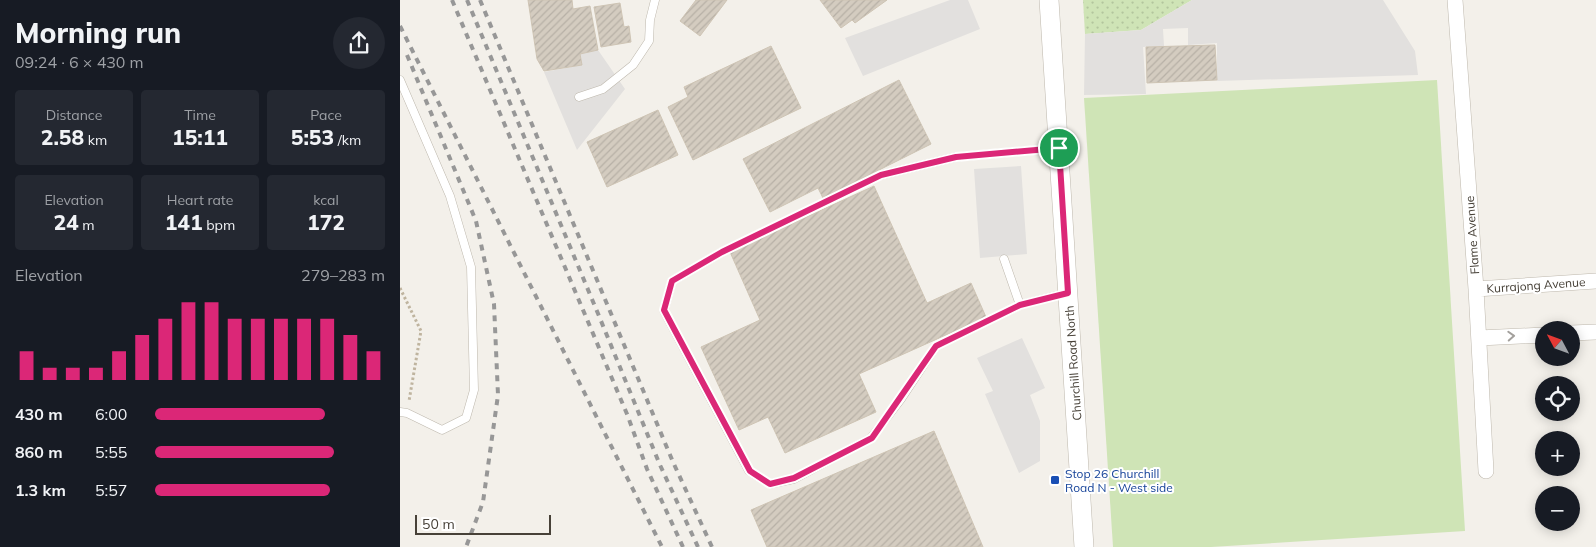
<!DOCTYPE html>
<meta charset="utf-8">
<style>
:root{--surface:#171b24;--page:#242831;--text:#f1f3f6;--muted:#9ea1a6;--accent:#db2777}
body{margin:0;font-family:Mulish,sans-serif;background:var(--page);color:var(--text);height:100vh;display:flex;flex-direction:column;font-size:19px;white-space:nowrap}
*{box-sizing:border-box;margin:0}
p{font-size:16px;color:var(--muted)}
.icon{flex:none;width:28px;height:28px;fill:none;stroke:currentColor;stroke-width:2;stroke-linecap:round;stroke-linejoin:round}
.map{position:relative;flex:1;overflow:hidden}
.panel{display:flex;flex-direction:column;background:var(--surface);width:400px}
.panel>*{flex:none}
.needle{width:32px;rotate:311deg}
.fabs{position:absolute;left:1135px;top:321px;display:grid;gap:10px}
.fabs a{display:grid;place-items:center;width:45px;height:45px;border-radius:50%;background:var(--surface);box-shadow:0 2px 12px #0003;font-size:25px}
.scale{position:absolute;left:15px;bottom:12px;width:136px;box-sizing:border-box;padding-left:5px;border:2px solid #474138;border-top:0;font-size:14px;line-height:18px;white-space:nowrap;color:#474138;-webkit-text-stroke:4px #fff;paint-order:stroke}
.pin{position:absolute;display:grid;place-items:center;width:42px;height:42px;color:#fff;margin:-21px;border:2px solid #fff;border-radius:50%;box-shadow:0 1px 5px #0007}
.round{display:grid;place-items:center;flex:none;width:52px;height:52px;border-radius:26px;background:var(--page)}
.summary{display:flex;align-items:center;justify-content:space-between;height:85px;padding:0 15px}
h1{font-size:28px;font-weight:800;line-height:38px}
.metrics{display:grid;grid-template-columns:repeat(3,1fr);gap:8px;height:85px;padding:5px 15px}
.metrics div{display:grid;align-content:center;border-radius:5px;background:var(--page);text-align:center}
.metrics b{font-size:21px;font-weight:800}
.metrics small{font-size:14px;font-weight:400}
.metrics p{font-size:14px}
.chart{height:140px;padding:10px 15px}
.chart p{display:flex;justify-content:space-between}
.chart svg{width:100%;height:90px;margin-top:5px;stroke:var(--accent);stroke-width:6}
ul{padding:0 15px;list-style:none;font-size:16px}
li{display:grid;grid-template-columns:80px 60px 1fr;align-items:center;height:38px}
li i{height:12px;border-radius:6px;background:var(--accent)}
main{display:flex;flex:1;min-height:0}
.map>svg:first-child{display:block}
</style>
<main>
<section class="panel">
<div class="summary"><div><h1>Morning run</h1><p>09:24 · 6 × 430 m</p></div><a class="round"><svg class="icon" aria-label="share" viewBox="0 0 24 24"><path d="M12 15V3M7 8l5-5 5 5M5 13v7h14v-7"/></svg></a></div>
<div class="metrics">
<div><p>Distance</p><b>2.58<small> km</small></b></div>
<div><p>Time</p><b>15:11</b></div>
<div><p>Pace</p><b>5:53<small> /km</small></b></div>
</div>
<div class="metrics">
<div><p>Elevation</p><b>24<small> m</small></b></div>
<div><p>Heart rate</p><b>141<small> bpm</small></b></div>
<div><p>kcal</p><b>172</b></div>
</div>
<div class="chart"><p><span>Elevation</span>279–283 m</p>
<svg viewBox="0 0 160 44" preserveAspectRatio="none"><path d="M5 44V30M15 44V38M25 44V38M35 44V38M45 44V30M55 44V22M65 44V14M75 44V6M85 44V6M95 44V14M105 44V14M115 44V14M125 44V14M135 44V14M145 44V22M155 44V30"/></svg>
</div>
<ul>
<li><b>430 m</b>6:00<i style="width:74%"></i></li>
<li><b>860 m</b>5:55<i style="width:78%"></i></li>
<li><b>1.3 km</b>5:57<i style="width:76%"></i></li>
</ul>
</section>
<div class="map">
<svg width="1196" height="547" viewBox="0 0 1196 547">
<defs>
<pattern id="park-dots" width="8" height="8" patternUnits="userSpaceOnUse" patternTransform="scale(1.25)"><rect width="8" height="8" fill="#cfe4b6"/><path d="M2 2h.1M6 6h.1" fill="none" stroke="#b3c59d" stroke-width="1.8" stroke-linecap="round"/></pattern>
<pattern id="building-hatch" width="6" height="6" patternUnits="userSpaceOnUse" patternTransform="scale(1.25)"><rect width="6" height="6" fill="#d4ccc0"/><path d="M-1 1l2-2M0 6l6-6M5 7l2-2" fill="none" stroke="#b7b0a6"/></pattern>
</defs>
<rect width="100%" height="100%" fill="#f3f0ea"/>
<path fill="url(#park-dots)" d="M683 0H792L741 30 685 34Z"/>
<path fill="#cfe4b6" d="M1037 80 1065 531 811 547H713L684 98Z"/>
<path fill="#e2e0de" d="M550 0H568L580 29 463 76 445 38Z
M792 0H983L1015 51 1018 75 817 81V43L788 45V28L763 29 764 46 743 47 746 94 684 95 685 34 741 30Z
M198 50 225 89 177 150 144 72 182 65 180 54Z
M621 166 627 254 580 258 574 169Z
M622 338 645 388 630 395 640 421V461L619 473 585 394 593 391 577 358Z"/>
<path fill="url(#building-hatch)" stroke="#cec4b4" d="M128 0H172L173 9 190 6 198 50 180 54 182 65 144 71 137 59Z
M296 0H327L300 36 280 21Z
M420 0H487L455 23 452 20 441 28Z
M220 3 224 27 229 26 231 42 201 47 194 7Z
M815 45 817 80 747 83 746 47Z
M371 46 401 108 293 160 268 107 288 97 284 87Z
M499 80 531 144 423 198 418 188 370 212 343 159Z
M258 110 278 155 207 187 187 142Z
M474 186 527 303 571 283 586 317 459 374 476 412 385 453 368 417 339 430 301 347 360 320 330 252Z
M534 431 583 547H367L351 510Z"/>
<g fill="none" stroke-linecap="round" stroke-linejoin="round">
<defs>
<path id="service" d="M0 80 50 196 71 267 74 390 66 418 42 430 7 413 0 412
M179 97 203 89 233 65 249 41 250 20 255 0
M659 148 556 157 481 175 322 252 272 281 264 311 349 471 370 484 394 479 471 438 501 399 536 346 620 305 666 293
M604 259 620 305"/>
<path id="minor" d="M1055 0 1076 289 1086 471
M1076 289 1196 281
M1171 333 1196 332
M1079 338 1144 335"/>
<path id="tertiary" d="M649 0 684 547"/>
</defs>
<use href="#service" stroke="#beb8ad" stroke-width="9"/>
<use href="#minor" stroke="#beb8ad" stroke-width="16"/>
<use href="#tertiary" stroke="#beb8ad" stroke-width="20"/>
<path stroke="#bfb49f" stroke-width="3" stroke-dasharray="2.5 2.5" stroke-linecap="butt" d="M0 288 21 331 9 401"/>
<use href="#service" stroke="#fff" stroke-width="8"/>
<use href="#minor" stroke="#fff" stroke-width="15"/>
<use href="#tertiary" stroke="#fff" stroke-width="19"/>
<path stroke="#979797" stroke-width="4" stroke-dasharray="6 6" stroke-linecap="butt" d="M52 0 227 414 247 469 283 547
M67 0 199 316 260 465 298 547
M80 0 273 462 312 547
M0 26 262 547
M7 55 76 221 94 304 98 395 83 502 66 547"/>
</g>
<defs><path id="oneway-chevron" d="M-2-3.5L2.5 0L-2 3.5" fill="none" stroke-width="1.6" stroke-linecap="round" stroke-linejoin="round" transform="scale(1.25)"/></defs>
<use stroke="#a3a09c" href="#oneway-chevron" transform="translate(1111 336) rotate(-3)"/>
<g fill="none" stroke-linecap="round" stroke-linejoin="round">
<defs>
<path id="route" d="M659 148 668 293 620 305 536 346 472 438 394 478 370 484 350 471 264 310 272 281 322 252 481 175 556 157Z"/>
</defs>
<use href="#route" stroke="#fff" stroke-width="10"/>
<use href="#route" stroke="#db2777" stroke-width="6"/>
</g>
<rect fill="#1a4fb4" stroke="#fff" stroke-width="2" x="650" y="475" width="10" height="10" rx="2.5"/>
<g text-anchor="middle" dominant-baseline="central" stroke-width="4" stroke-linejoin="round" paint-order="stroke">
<g font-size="12" fill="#474138" stroke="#fff">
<text transform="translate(1072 235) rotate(-94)">Flame Avenue</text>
<text transform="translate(1136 285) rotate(-4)">Kurrajong Avenue</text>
<text transform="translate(673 363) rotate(-94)">Churchill Road North</text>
</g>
<g font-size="12" fill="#164399" stroke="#fff" text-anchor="start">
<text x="665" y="473">Stop 26 Churchill<tspan x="665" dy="14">Road N - West side</tspan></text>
</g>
</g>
</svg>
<div class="fabs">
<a><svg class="needle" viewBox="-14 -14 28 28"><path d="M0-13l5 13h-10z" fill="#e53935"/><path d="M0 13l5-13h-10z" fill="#9ea1a6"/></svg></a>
<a><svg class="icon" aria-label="locate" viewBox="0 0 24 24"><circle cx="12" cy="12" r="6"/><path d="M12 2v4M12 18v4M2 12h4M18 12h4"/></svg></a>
<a>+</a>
<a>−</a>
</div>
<div class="scale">50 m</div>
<div class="pin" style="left:659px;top:148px;background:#1e9e55"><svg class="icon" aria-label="arrive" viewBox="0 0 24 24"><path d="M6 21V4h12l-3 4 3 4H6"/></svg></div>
</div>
</main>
